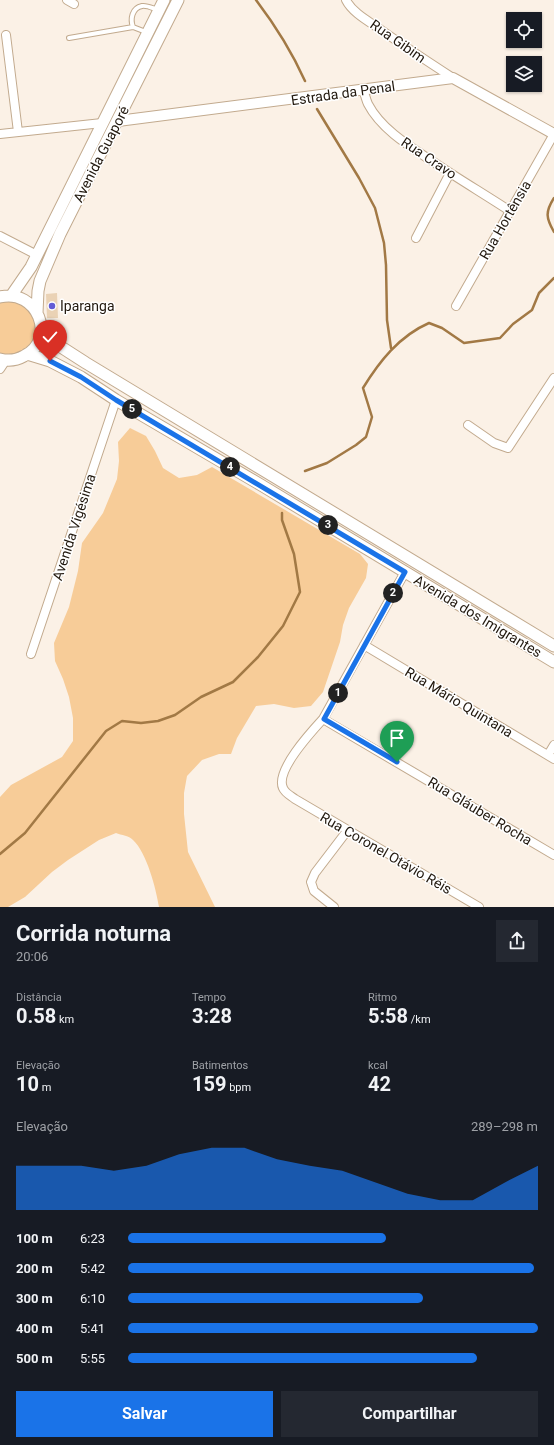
<!DOCTYPE html>
<html lang="pt">
<meta charset="utf-8">
<style>
:root{--surface:#171b24;--page:#242831;--text:#f1f3f6;--muted:#9ea1a6;--accent:#1a73e8}
body{margin:0;font-family:Roboto,sans-serif;background:var(--page);color:var(--text);height:100vh;display:flex;flex-direction:column;font-size:15px;white-space:nowrap}
*{box-sizing:border-box;margin:0}
p{font-size:13px;color:var(--muted)}
.icon{flex:none;width:22px;height:22px;fill:none;stroke:currentColor;stroke-width:2;stroke-linecap:round;stroke-linejoin:round}
.map{position:relative;height:907px;overflow:hidden}
.sheet{display:flex;flex-direction:column;background:var(--surface);flex:1}
.sheet>*{flex:none}
.buttons{position:absolute;left:506px;top:12px;display:grid;gap:8px}
.buttons a{display:grid;place-items:center;width:36px;height:36px;border-radius:0px;background:var(--surface);box-shadow:0 1px 3px #0004;font-size:20px}
.pin{position:absolute;display:grid;place-items:center;width:34px;height:34px;color:#fff;margin:-41px -17px;border-radius:50% 50% 50% 0;rotate:-45deg;box-shadow:0 0 4px #0007}
.pin .icon{rotate:45deg}
.km{position:absolute;width:20px;height:20px;margin:-10px;border-radius:50%;background:#222;color:#fff;font-size:11px;line-height:20px;text-align:center}
.round{display:grid;place-items:center;flex:none;width:42px;height:42px;border-radius:0px;background:var(--page)}
.summary{display:flex;align-items:center;justify-content:space-between;height:68px;padding:0 16px}
h1{font-size:22px;font-weight:700;line-height:30px}
.figures{display:grid;grid-template-columns:repeat(3,1fr);gap:6px;height:68px;padding:4px 16px}
.figures div{display:grid;align-content:center}
.figures b{font-size:20px;font-weight:700}
.figures small{font-size:11px;font-weight:400}
.figures p{font-size:11px}
.chart{height:112px;padding:8px 16px}
.chart p{display:flex;justify-content:space-between}
.chart svg{width:100%;height:72px;margin-top:4px;fill:var(--accent);opacity:.7}
.cta{display:flex;gap:8px;margin-top:auto;padding:8px 16px}
.cta a{flex:1;height:46px;border-radius:0px;background:var(--accent);color:#fff;font-size:16px;font-weight:700;line-height:46px;text-align:center}
.cta a+a{background:var(--page);color:var(--text)}
ul{padding:0 16px;list-style:none;font-size:13px}
li{display:grid;grid-template-columns:64px 48px 1fr;align-items:center;height:30px}
li i{height:10px;border-radius:5px;background:var(--accent)}
.map>svg:first-child{display:block}
</style>
<div class="map">
<svg width="554" height="907" viewBox="0 0 554 907">
<rect width="100%" height="100%" fill="#fbf1e6"/>
<path fill="#f7cc98" d="M11 300 27 306 37 325 33 343 19 354 0 355V301Z
M130 428 146 436 155 451 163 468 179 478 197 475 212 467 360 554 368 564 366 578 349 608 343 625 340 642 323 692 311 706 294 708 274 704 256 706 237 738 231 754H219L202 760 187 776 184 793V814L188 852 215 907H159C156 889 147 853 133 840 130 836 121 835 116 833L99 840 68 860 52 872 25 897 8 907H0V797L11 785 62 757 73 741V718L69 697 63 679 55 661 54 643 69 607 78 571 82 543 103 513 117 479 119 461 118 442Z"/>
<g fill="none" stroke-linecap="round" stroke-linejoin="round">
<path stroke="#a27945" stroke-width="2.5" d="M256 0C275 25 292 52 305 81
M317 109 359 178 375 208 384 243 386 265 387 320 391 348
M554 198C545 212 546 218 554 232
M305 471 327 463 356 445 366 437 372 417 363 388C379 362 399 336 429 323L442 328 464 343 500 338 513 324 532 310 539 293 554 278
M0 854 25 833 106 731 122 721 141 723 158 721 175 715 201 697 233 682 258 657 283 626 300 592 294 554 282 520V513"/>
</g>
<path fill="#ead2b5" d="M57 293 58 318H47L46 294Z"/>
<g fill="none" stroke-linecap="round" stroke-linejoin="round">
<defs>
<path id="service" d="M146 32 133 27C130 19 132 8 142 6 147 5 154 9 158 10
M69 38 133 27"/>
<path id="minor" d="M67 0 74 4
M346 0C353 14 372 23 384 32 407 48 430 63 453 78
M6 35 18 132
M363 90C365 94 366 100 368 104 381 129 409 146 432 161 457 178 484 194 510 211
M0 134 102 123
M0 236 37 255
M416 238 450 173
M456 306 554 134
M0 369 6 360
M468 425 494 443 508 448 554 378
M405 572 323 719C312 731 275 771 283 788 285 793 291 796 295 799L479 907
M364 645 554 759
M31 654 116 400
M323 719 554 855
M548 755 554 745
M334 907 314 891 311 882 315 873 347 831"/>
<path id="tertiary" d="M118 121 453 78 554 134"/>
<path id="secondary" d="M11 296 31 267 164 0
M0 297C37 288 58 339 24 356 17 360 8 361 0 359
M37 313 38 291 40 281 60 234 178 0
M41 332 58 345 86 363 554 646
M27 354 50 361 81 377 116 400 261 485 554 662"/>
</defs>
<use href="#service" stroke="#c2aa8e" stroke-width="6"/>
<use href="#minor" stroke="#c2aa8e" stroke-width="10"/>
<use href="#tertiary" stroke="#c2aa8e" stroke-width="12"/>
<use href="#secondary" stroke="#c2aa8e" stroke-width="13"/>
<use href="#service" stroke="#fff" stroke-width="4"/>
<use href="#minor" stroke="#fff" stroke-width="8"/>
<use href="#tertiary" stroke="#fff" stroke-width="10"/>
<use href="#secondary" stroke="#fff" stroke-width="11"/>
</g>
<g fill="none" stroke-linecap="round" stroke-linejoin="round">
<defs>
<path id="route" d="M50 361 81 377 116 400 405 572 324 719 397 762"/>
</defs>
<use href="#route" stroke="#fff" stroke-width="8"/>
<use href="#route" stroke="#1a73e8" stroke-width="5"/>
</g>
<circle fill="#635cd5" stroke="#fff" stroke-width="1.5" cx="52" cy="306" r="4"/>
<g text-anchor="middle" dominant-baseline="central" stroke-width="3" stroke-linejoin="round" paint-order="stroke">
<g font-size="14" fill="#21180e" stroke="#fff">
<text transform="translate(398 41) rotate(35)">Rua Gibim</text>
<text transform="translate(343 93) rotate(-8)">Estrada da Penal</text>
<text transform="translate(101 154) rotate(-63)">Avenida Guaporé</text>
<text transform="translate(429 158) rotate(34)">Rua Cravo</text>
<text transform="translate(505 220) rotate(-60)">Rua Hortênsia</text>
<text transform="translate(74 527) rotate(-72)">Avenida Vigésima</text>
<text transform="translate(478 616) rotate(31)">Avenida dos Imigrantes</text>
<text transform="translate(459 702) rotate(31)">Rua Mário Quintana</text>
<text transform="translate(480 811) rotate(31)">Rua Gláuber Rocha</text>
<text transform="translate(386 853) rotate(30)">Rua Coronel Otávio Réis</text>
</g>
<g font-size="14" fill="#21180e" stroke="#fff" text-anchor="start">
<text x="60" y="306">Iparanga</text>
</g>
</g>
</svg>
<div class="buttons">
<a><svg class="icon" aria-label="locate" viewBox="0 0 24 24"><circle cx="12" cy="12" r="6"/><path d="M12 2v4M12 18v4M2 12h4M18 12h4"/></svg></a>
<a><svg class="icon" aria-label="layers" viewBox="0 0 24 24"><path d="M12 4l9 5-9 5-9-5zM3 14l9 5 9-5"/></svg></a>
</div>
<div class="pin" style="left:397px;top:762px;background:#1e9e55"><svg class="icon" aria-label="arrive" viewBox="0 0 24 24"><path d="M6 21V4h12l-3 4 3 4H6"/></svg></div>
<div class="pin" style="left:50px;top:361px;background:#d93025"><svg class="icon" aria-label="check" viewBox="0 0 24 24"><path d="M5 12l5 5 9-10"/></svg></div>
<b class="km" style="left:338px;top:693px">1</b>
<b class="km" style="left:393px;top:593px">2</b>
<b class="km" style="left:328px;top:525px">3</b>
<b class="km" style="left:230px;top:467px">4</b>
<b class="km" style="left:132px;top:409px">5</b>
</div>
<section class="sheet">
<div class="summary"><div><h1>Corrida noturna</h1><p>20:06</p></div><a class="round"><svg class="icon" aria-label="share" viewBox="0 0 24 24"><path d="M12 15V3M7 8l5-5 5 5M5 13v7h14v-7"/></svg></a></div>
<div class="figures">
<div><p>Distância</p><b>0.58<small> km</small></b></div>
<div><p>Tempo</p><b>3:28</b></div>
<div><p>Ritmo</p><b>5:58<small> /km</small></b></div>
</div>
<div class="figures">
<div><p>Elevação</p><b>10<small> m</small></b></div>
<div><p>Batimentos</p><b>159<small> bpm</small></b></div>
<div><p>kcal</p><b>42</b></div>
</div>
<div class="chart"><p><span>Elevação</span>289–298 m</p>
<svg viewBox="0 0 160 44" preserveAspectRatio="none"><path d="M0 44V17L10 17L20 17L30 20L40 17L50 10L60 6L70 6L80 13L90 17L100 20L110 27L120 34L130 38L140 38L150 27L160 17V44z"/></svg>
</div>
<ul>
<li><b>100 m</b>6:23<i style="width:63%"></i></li>
<li><b>200 m</b>5:42<i style="width:99%"></i></li>
<li><b>300 m</b>6:10<i style="width:72%"></i></li>
<li><b>400 m</b>5:41<i style="width:100%"></i></li>
<li><b>500 m</b>5:55<i style="width:85%"></i></li>
</ul>
<div class="cta"><a>Salvar</a><a>Compartilhar</a></div>
</section>
